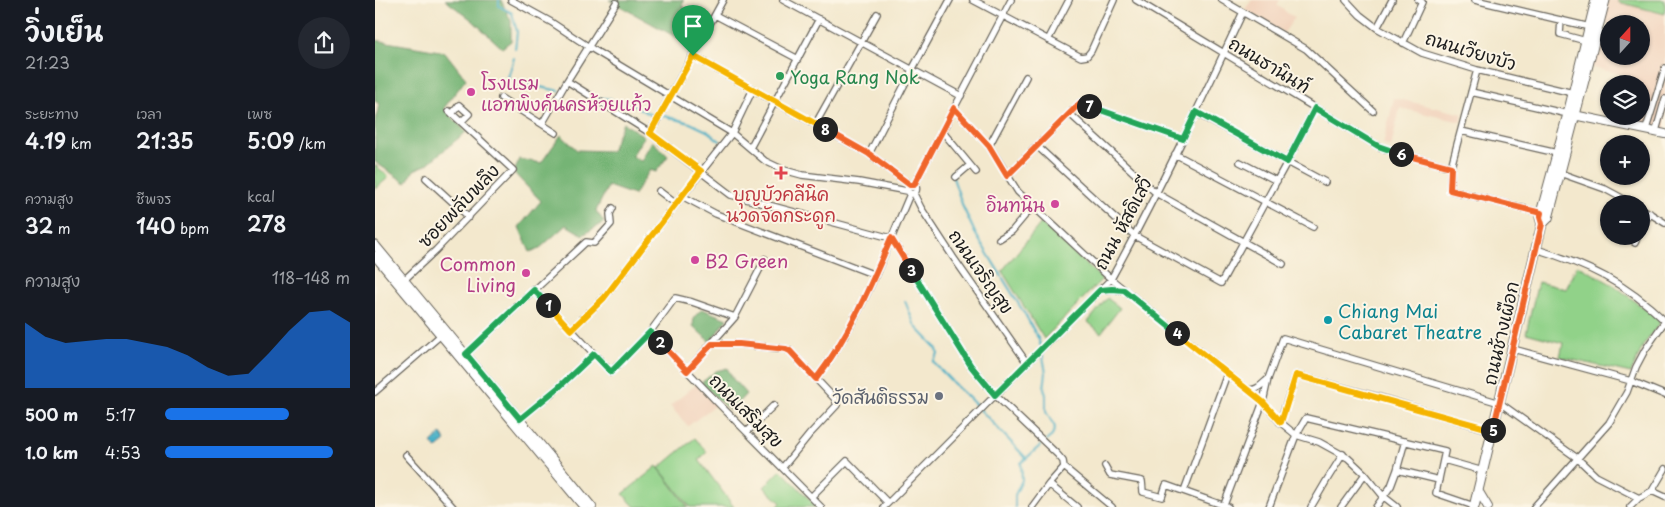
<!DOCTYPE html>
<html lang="th">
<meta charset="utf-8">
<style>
:root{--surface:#171b24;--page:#242831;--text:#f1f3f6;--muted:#9ea1a6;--accent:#1a73e8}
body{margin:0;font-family:"Playpen Sans","Playpen Sans Thai",sans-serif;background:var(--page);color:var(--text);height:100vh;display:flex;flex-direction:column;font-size:19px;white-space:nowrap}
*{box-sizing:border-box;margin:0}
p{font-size:16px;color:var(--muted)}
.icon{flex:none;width:28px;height:28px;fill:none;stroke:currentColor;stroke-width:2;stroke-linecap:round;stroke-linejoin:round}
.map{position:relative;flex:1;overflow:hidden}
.drawer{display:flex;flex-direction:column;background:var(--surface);width:375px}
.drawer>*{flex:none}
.needle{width:32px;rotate:21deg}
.fabs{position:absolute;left:1225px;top:15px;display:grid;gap:10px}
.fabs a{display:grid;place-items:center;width:50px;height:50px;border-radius:50%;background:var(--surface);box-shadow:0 1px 4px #0004;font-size:25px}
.pin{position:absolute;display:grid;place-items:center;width:42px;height:42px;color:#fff;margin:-51px -21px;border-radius:50% 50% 50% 0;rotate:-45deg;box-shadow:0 0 5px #0007}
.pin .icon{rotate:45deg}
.km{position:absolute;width:25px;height:25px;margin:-12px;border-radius:50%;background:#222;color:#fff;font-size:14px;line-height:25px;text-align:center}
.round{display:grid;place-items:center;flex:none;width:52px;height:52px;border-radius:26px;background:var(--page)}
.headline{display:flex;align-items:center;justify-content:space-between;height:85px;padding:0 25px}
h1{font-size:28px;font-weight:600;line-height:38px}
.metrics{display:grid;grid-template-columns:repeat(3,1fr);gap:8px;height:85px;padding:5px 25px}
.metrics div{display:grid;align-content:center}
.metrics b{font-size:21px;font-weight:600}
.metrics small{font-size:14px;font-weight:400}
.metrics p{font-size:14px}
.chart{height:140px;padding:10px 25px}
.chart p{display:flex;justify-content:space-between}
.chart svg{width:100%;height:90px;margin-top:5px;fill:var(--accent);opacity:.7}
ul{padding:0 25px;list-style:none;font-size:16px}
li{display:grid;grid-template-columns:80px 60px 1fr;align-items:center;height:38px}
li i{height:12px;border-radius:6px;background:var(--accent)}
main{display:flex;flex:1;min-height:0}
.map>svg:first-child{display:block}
</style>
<main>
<section class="drawer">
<div class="headline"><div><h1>วิ่งเย็น</h1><p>21:23</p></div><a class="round"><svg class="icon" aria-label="share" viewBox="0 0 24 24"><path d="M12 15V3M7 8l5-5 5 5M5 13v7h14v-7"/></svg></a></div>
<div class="metrics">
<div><p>ระยะทาง</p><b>4.19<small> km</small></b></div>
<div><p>เวลา</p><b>21:35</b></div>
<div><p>เพซ</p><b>5:09<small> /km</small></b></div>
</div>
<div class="metrics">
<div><p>ความสูง</p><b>32<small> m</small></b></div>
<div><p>ชีพจร</p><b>140<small> bpm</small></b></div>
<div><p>kcal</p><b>278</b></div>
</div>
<div class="chart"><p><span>ความสูง</span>118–148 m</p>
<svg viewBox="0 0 160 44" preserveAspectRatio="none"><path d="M0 44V12L10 19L20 22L30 21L40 20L50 20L60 22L70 24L80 28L90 34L100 38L110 37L120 27L130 16L140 7L150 6L160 12V44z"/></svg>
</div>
<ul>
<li><b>500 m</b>5:17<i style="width:67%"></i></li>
<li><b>1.0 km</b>4:53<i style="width:91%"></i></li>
</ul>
</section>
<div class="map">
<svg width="1290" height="507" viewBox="0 0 1290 507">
<rect width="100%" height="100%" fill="#fcf5e5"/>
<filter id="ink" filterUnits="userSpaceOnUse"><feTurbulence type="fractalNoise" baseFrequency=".02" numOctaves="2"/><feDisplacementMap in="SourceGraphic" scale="10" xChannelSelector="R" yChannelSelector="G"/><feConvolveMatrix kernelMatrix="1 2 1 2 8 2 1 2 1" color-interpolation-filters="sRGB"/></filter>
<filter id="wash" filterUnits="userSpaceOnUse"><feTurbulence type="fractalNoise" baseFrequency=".0096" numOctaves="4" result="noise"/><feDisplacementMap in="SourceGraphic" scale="20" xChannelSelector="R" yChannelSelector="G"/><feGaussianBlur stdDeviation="1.12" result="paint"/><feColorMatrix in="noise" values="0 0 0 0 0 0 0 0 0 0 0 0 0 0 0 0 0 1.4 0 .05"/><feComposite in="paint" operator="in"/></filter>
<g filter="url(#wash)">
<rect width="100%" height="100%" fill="#f3e8cd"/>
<path fill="#f2d4be" d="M877 0H905L902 5 919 18 909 33 870 9Z
M1232 0H1290V129L1240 116H1266V84H1252L1254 76 1214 67 1221 40 1234 46V56H1266V24L1234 25 1226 21Z
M1228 96 1234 97V115L1225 112Z
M1019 98 1088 114 1086 122 1025 108 1016 147 1008 145Z
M323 383 343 403 313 426 295 406Z"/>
<path fill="#91d289" stroke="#567752" d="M1243 0H1290V14L1243 2Z
M0 165 14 177 0 189Z
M666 223 727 279 669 339 627 271Z
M1202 265 1240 286 1286 321 1268 346 1256 373 1185 357 1188 343 1151 333 1163 282 1191 289Z
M732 298 745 308 726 333 713 322Z
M320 438 332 452 324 460 359 507H315L284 468Z
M282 466 313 507H260L248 494Z
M406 470 442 507H402L406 503 389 487Z"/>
<path fill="#74b475" stroke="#486848" d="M70 0H126L136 21V41L127 48 97 20Z
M234 0H309L307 6 332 20 322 35 315 34 310 42Z
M0 40 70 52 91 79 69 108 91 132 51 165 39 170 31 183 0 162V123L4 104 0 101Z
M248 123 269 136 257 156 266 161 277 141 293 156 281 172 275 170 259 195 233 186 221 211 229 222 208 235 191 225 165 248 155 252 144 227 166 201 139 173 144 159 166 163 186 135 202 150 236 151Z
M327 309 352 319 335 342 318 326 319 317Z
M352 368 358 379 371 394 355 411 326 383 341 371Z"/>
<path fill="#47afc6" stroke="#326671" d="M66 434 71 441 61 449 56 443Z"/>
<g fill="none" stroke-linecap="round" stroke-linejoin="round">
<path stroke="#47afc6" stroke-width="2" d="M124 0V6L137 13 142 32 140 49
M139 58 133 78 135 81 185 91
M222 98H230L260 106 280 117 290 116 315 123 332 131 345 141
M576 172 588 207 600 233 651 316 663 338 666 347
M530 301 540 326 562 349 563 354 558 362 582 387 595 399 651 458
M667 351 671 373 669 388 671 395V412L680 427 677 436 672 440
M640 507V495L647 480 646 463 666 445"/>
</g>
</g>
<g filter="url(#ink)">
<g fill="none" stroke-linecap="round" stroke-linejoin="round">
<defs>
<path id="street" d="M136 0 176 22 214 47 357 133 390 161 409 170 427 175 484 182 532 191
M408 0 586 96
M598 0 706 57 712 56 716 51 739 0
M761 0 1003 146 1016 151 1076 167
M847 0 931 49 998 111
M971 0 985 15 1002 28 1047 53 1102 70 1198 93
M1100 0 1215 27
M340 15 423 59
M1186 20 1185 34 1211 41
M1002 28 1017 0
M673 40 694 0
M1028 43 1047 2 1043 0
M318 56 494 154 535 185
M1102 70 1076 167 1075 190 1166 213
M192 81 275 133 356 195 516 238 596 366 620 395 682 454 688 461 689 467
M1096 92 1193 114
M126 98 181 133
M579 108 614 146 643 192 736 279 888 402 905 422 921 435 944 442 973 458 990 474 1008 496 1022 507
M821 113 950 182
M77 114 84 105 94 114 86 122
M695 114 781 193 908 264
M441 123 502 14
M167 124 192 81 241 3
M1271 129 1290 68
M567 131 601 172
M1086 131 1182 153
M1281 131 1290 99
M275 133 348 0
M614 146 651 77
M662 146 760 236 846 283 912 162 940 108
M375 148 444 19
M494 154 537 70 575 0
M800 154 938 227
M865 162 902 181
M1185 173 1230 189 1258 204
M632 176 705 103 808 139
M581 177 595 165
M51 178 94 217
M532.5 189a4.5 4.5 0 1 1 9 0a4.5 4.5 0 1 1-9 0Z
M539 185 636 0
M284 191 301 204
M539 194 546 208 578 257 652 363
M307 196 341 214 500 275
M1266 208 1290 223
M1266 230 1275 213
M624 239 637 231 658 206
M1260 243 1263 236
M1161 249C1213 265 1251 283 1290 321
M29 280 61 250 138 170 74 111
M159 290 236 372 275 332 300 298 317 302 360 317
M725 290 737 289 747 290
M196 330 229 298 301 204 357 133 378 89
M275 332 343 403 446 507
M337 344H364L411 349 415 351 460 399 462 405 434 435 408 467
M1138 349 1256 381 1290 395
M91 354 211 242 219 243 236 224 235 214 238 208
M312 371 360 317 390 259
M441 379C484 323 508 257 535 194
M872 389C881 392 887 384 893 379
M0 392 66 335
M145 419 184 387 219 354
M905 422 921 375 1004 397 1118 431
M372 432 399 405
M31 455 78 507
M1069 460 1108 471
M730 466 735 475 767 481 768 492 787 497 791 485 853 507
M689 467 737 507
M689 467 674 484 702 507
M1022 470 1064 480
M809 491 852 374
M1277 491 1290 497
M436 497 472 461 513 503
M849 505 888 402 893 379 908 338 1125 403 1202 458 1221 476 1264 498
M509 507 736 279C784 192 826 102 868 12
M657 507 674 484
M894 507 921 435 931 418 1070 451 1061 493 1099 506
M936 507 953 478 968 454
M966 507 990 474
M1001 507 1016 486 1022 470 1030 441
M1159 507 1234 423 1252 392 1261 367 1270 350 1290 321
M1255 507 1264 498 1277 491 1290 469"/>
<path id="secondary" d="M1194 114 1290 134
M0 245 217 507
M0 256 209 507
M1104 492 1113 507"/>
<path id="primary" d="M1167 224 1165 217 1193 114 1221 0
M1099 507 1167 224 1173 218 1230 0"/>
</defs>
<use href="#street" stroke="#67635a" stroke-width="8"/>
<use href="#secondary" stroke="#67635a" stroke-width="10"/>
<use href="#primary" stroke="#67635a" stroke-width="11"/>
<use href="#street" stroke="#fff" stroke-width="5.5"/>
<use href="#secondary" stroke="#fff" stroke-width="8"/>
<use href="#primary" stroke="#fff" stroke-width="9"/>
</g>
</g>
<g fill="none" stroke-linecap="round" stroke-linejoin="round" filter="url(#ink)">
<defs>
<path id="split-1" d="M173 305 196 330 229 298 326 171 275 133 318 56"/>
<path id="split-2" d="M173 305 159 290 91 354 145 419 184 387 219 354 236 372 275 332 285 342"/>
<path id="split-3" d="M285 342 312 371 337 344H364L411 349 415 351 441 379C474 336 495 287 516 238L536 270"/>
<path id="split-4" d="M536 270 596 366 620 395 725 290 737 289 749 290 802 333"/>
<path id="split-5" d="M802 333 888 402 906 422 921 375 1118 430"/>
<path id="split-6" d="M1026 154 1076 167 1075 190 1166 213 1165 217 1167 224 1118 430"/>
<path id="split-7" d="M714 106 808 139 821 112 912 162 940 108 1003 146 1026 154"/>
<path id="split-8" d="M450 129 494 154 535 185H539L579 108 614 146 632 176 705 103 714 106"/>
<path id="split-9" d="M318 56 450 129"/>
</defs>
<use href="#split-1" stroke="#fff" stroke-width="10"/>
<use href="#split-2" stroke="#fff" stroke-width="10"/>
<use href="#split-3" stroke="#fff" stroke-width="10"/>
<use href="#split-4" stroke="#fff" stroke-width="10"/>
<use href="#split-5" stroke="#fff" stroke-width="10"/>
<use href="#split-6" stroke="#fff" stroke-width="10"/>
<use href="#split-7" stroke="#fff" stroke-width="10"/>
<use href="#split-8" stroke="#fff" stroke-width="10"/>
<use href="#split-9" stroke="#fff" stroke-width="10"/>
<use href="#split-1" stroke="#f5b400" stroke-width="6"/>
<use href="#split-2" stroke="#22a559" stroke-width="6"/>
<use href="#split-3" stroke="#f0652b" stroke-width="6"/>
<use href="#split-4" stroke="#22a559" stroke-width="6"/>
<use href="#split-5" stroke="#f5b400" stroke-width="6"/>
<use href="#split-6" stroke="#f0652b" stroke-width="6"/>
<use href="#split-7" stroke="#22a559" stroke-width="6"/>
<use href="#split-8" stroke="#f0652b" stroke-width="6"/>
<use href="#split-9" stroke="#f5b400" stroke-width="6"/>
</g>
<circle fill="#2e9e5b" stroke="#fcf5e5" stroke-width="2" cx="405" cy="76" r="5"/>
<g fill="#d1479c" stroke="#fcf5e5" stroke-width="2">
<circle cx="96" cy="92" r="5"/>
<circle cx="680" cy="204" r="5"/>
<circle cx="320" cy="260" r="5"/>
<circle cx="151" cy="273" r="5"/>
</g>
<path fill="#e0444e" stroke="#fcf5e5" stroke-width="2" d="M403.5 165.5h5v5h5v5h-5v5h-5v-5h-5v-5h5z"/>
<circle fill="#0f9aa8" stroke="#fcf5e5" stroke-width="2" cx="953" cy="320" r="5"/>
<circle fill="#6b7280" stroke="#fcf5e5" stroke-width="2" cx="564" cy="396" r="5"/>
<g text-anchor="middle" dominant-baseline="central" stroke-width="4" stroke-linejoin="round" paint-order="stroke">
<g font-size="18" fill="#1c1c1c" stroke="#fcf5e5">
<text transform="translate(1096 50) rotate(17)">ถนนเวียงบัว</text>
<text transform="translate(895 64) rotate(31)">ถนนธานินท์</text>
<text transform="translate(83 205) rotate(-46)">ซอยพลับพลึง</text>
<text transform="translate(747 223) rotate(-62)">ถนน หัสดิเสวี</text>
<text transform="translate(607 271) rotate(55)">ถนนเจริญสุข</text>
<text transform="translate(1125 333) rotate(-77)">ถนนช้างเผือก</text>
<text transform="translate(372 410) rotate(45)">ถนนเสริมสุข</text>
</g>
<g font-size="18" fill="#27864d" stroke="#fcf5e5" text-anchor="start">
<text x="415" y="76">Yoga Rang Nok</text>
</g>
<g font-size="18" fill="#b23c85" stroke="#fcf5e5" text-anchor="start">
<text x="106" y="82">โรงแรม<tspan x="106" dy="21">แอทพิงค์นครห้วยแก้ว</tspan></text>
<text x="670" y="204" text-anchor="end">อินทนิน</text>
<text x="330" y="260">B2 Green</text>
<text x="141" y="263" text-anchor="end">Common<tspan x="141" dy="21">Living</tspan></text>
</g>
<g font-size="18" fill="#be3a42" stroke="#fcf5e5">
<text x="406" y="193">บุญบัวคลีนิค<tspan x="406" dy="21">นวดจัดกระดูก</tspan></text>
</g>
<g font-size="18" fill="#0d838f" stroke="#fcf5e5" text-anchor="start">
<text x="963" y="310">Chiang Mai<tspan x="963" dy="21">Cabaret Theatre</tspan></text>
</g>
<g font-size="18" fill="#5b616d" stroke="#fcf5e5" text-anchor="end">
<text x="554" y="396">วัดสันติธรรม</text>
</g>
</g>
</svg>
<div class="fabs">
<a><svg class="needle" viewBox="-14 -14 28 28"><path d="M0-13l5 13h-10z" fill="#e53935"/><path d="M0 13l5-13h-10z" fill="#9ea1a6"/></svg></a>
<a><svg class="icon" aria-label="layers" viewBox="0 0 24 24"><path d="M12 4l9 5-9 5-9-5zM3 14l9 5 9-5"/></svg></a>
<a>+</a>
<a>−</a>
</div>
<div class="pin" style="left:318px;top:56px;background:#1e9e55"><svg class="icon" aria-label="arrive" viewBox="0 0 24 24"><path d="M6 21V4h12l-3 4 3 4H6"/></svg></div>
<b class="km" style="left:173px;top:305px">1</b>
<b class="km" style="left:285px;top:342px">2</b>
<b class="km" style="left:536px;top:270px">3</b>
<b class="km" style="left:802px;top:333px">4</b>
<b class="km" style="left:1118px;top:430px">5</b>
<b class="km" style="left:1026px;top:154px">6</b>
<b class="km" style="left:714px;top:106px">7</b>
<b class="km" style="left:450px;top:129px">8</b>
</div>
</main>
